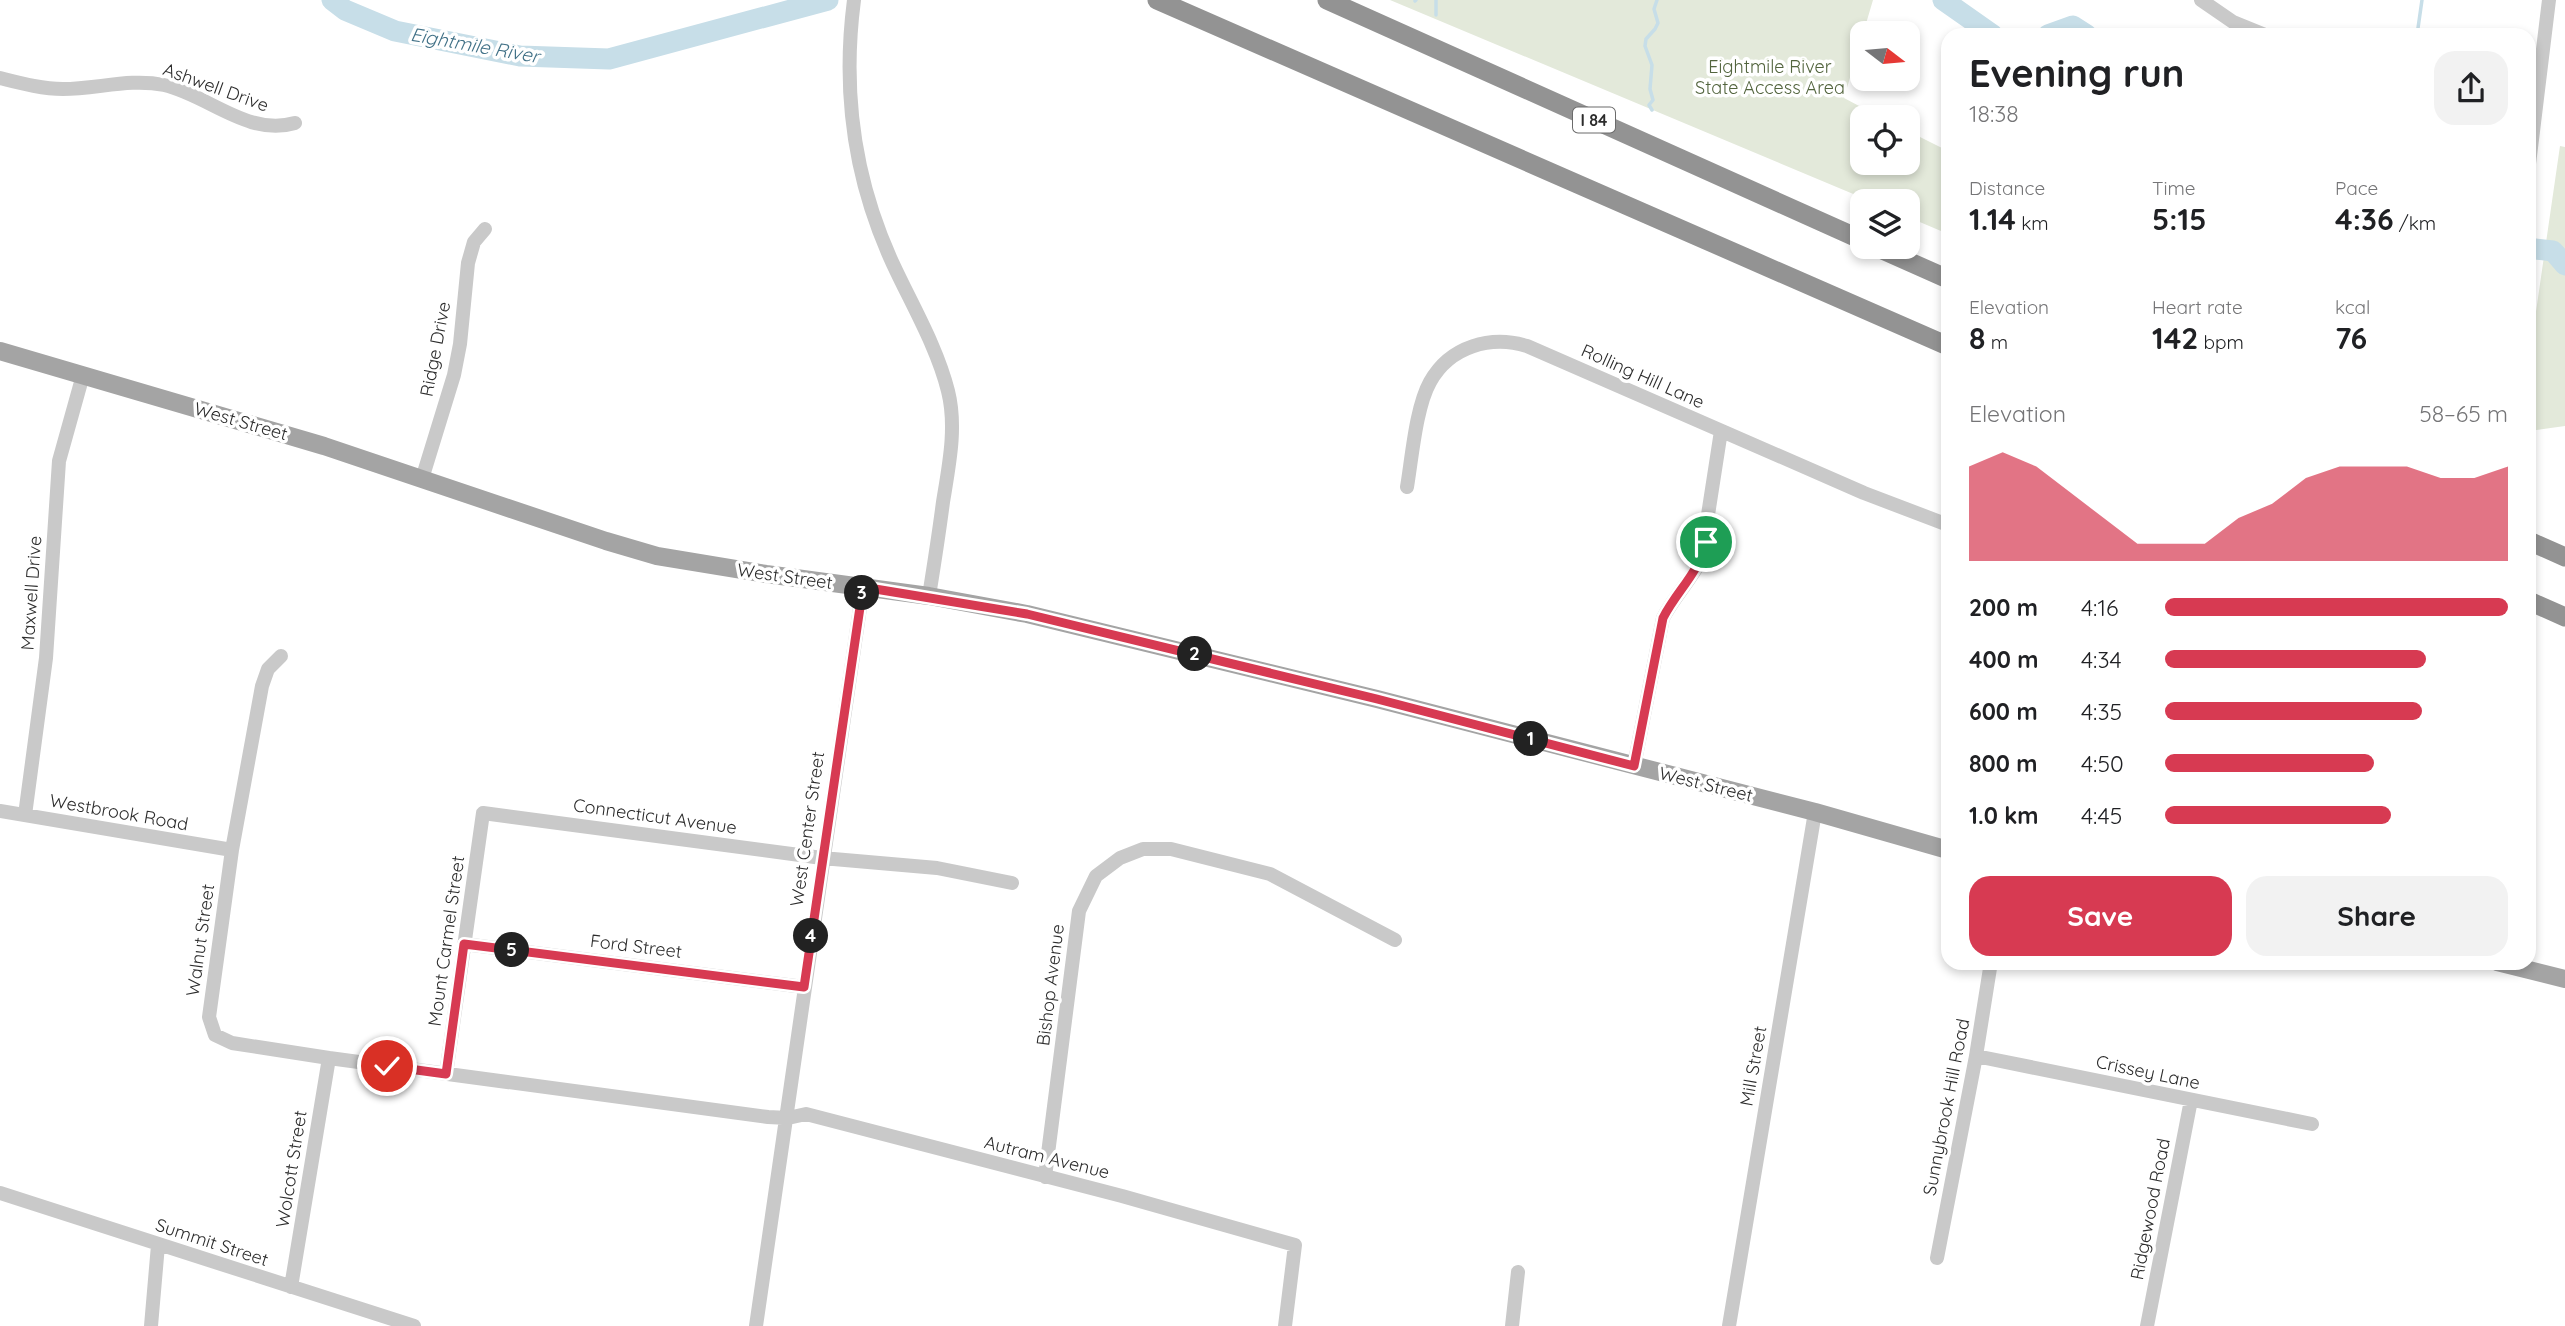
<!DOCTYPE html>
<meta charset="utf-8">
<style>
:root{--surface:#fff;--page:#f2f2f2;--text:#202124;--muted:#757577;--accent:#d73a52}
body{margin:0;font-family:Quicksand,sans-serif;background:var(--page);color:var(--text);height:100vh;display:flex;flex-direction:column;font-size:26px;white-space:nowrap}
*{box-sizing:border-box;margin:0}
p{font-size:23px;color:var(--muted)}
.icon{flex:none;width:38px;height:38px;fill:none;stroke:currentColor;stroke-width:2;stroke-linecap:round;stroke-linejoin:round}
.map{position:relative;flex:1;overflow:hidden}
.panel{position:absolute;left:1941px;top:28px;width:595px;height:942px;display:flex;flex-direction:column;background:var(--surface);border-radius:21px;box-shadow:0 4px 10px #0003}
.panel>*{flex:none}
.needle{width:46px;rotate:106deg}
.fabs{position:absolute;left:1850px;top:21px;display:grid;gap:14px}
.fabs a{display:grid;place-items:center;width:70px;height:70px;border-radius:14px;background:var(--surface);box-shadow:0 4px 10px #0003;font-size:35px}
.pin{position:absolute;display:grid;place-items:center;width:60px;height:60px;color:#fff;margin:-30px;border:4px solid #fff;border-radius:50%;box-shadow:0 2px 7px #0007}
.km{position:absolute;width:35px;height:35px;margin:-18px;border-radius:50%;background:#222;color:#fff;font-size:19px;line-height:35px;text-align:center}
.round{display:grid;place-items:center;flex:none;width:74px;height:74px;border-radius:21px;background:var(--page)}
.overview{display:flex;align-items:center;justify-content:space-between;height:119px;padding:0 28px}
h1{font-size:38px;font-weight:700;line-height:52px}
.metrics{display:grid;grid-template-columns:repeat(3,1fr);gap:10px;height:119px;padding:7px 28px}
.metrics div{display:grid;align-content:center}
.metrics b{font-size:30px;font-weight:700}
.metrics small{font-size:19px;font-weight:400}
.metrics p{font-size:19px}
.chart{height:196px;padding:14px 28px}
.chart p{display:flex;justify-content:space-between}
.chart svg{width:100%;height:126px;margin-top:7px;fill:var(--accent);opacity:.7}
.action{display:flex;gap:14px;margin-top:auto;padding:14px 28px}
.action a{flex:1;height:80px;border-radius:21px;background:var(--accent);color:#fff;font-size:28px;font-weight:700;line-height:80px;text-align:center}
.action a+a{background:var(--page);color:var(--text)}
ul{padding:0 28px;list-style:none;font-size:23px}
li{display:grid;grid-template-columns:112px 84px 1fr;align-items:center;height:52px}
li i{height:18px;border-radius:9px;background:var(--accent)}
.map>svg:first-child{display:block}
</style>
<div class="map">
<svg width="2565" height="1326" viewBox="0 0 2565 1326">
<rect width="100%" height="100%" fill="#fff"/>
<path fill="#e3e9da" d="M1390 0H1873L1844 98 1880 117H1862V163H1908V131L1948 151V234L1908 217V201H1870Z
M2560 146 2565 147V426L2529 431V360Z"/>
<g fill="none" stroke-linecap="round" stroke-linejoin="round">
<path stroke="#c7dee8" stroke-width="3.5" d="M1415 1 1416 0
M1436 15V0
M1965 35 1972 21
M2417 35 2422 0
M1652 110 1649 105 1653 100 1650 89 1652 65 1645 46 1646 39 1655 29 1658 23 1654 9 1657 0"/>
<path stroke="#c7dee8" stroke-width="21" d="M332 0 345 10 395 31 520 56 609 59 828 0
M1943 0 1993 35
M2048 35 2073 26 2087 35
M2535 249 2553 251 2565 265"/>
<path stroke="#c9c9c9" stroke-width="14" d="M854 0C842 92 854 180 893 264 912 305 937 347 948 391 957 427 949 465 943 502 939 533 934 565 929 596
M2201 0 2233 22 2265 35
M0 78C20 83 42 89 63 89 97 89 130 78 164 85 208 95 248 137 295 123
M2529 164 2549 0
M422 479 454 375 460 344 468 263 474 242 485 229
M1407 487C1412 457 1416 407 1430 382 1450 346 1491 335 1527 346L1864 493 1948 525
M281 656 268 669 262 686 232 850 209 1017 215 1035 232 1043 329 1058 768 1117 788 1118 806 1114 1122 1196 1295 1245 1285 1326
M1634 766 1663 618C1674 597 1690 581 1701 560L1721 431
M0 811 232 850
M25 815 46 658 59 461 83 375
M464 944 804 987
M1976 1056 2312 1124
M446 1074 483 813 822 858 937 868 1012 883
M1045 1177 1079 911 1096 876 1120 858 1143 849H1171L1270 874 1395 940
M0 1193 414 1326
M1937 1258 1976 1056 1991 962
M291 1287 329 1058
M151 1326 158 1245
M756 1326 863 587
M1512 1326 1518 1272
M1729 1326 1815 812
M2147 1326 2191 1100"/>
<path stroke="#a4a4a4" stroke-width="18" d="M0 351 324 446 606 541 657 556 766 574 929 596 1027 614 1377 699 1815 812 1948 850
M2497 962 2565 979"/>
<path stroke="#939393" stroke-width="19" d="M1157 0 1948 346
M1327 0 1862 240
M1876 247 1948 279
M2529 541 2565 557
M2529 601 2565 617"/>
</g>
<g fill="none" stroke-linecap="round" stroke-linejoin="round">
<defs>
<path id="route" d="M387 1066 446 1074 464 944 804 987 863 587 1027 614 1377 699 1634 766 1663 618C1678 589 1697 576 1706 542"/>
</defs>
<use href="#route" stroke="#fff" stroke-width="14"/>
<use href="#route" stroke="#d73a52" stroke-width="9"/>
</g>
<g text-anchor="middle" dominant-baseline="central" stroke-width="7" stroke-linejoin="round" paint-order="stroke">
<rect fill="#fff" stroke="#6b6b6b" stroke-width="2" x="1573" y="107.5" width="42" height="25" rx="5"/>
<g font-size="16" font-weight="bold" fill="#2c2c2c">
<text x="1594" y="120">I 84</text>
</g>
<g font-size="18" fill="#52643d" stroke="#fff">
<text x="1770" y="66">Eightmile River<tspan x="1770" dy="21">State Access Area</tspan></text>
</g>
<g font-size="18" fill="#2c2c2c" stroke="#fff">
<text transform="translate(216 87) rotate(20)">Ashwell Drive</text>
<text transform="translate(435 349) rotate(-79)">Ridge Drive</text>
<text transform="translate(1643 376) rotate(24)">Rolling Hill Lane</text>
<text transform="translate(241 421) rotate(16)">West Street</text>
<text transform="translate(785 576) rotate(8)">West Street</text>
<text transform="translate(31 593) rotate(-86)">Maxwell Drive</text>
<text transform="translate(1706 784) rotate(14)">West Street</text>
<text transform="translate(119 812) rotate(10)">Westbrook Road</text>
<text transform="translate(655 816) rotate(8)">Connecticut Avenue</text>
<text transform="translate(807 829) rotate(-82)">West Center Street</text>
<text transform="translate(200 940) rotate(-82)">Walnut Street</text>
<text transform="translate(446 941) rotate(-82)">Mount Carmel Street</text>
<text transform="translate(636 946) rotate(7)">Ford Street</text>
<text transform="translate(1050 985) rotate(-83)">Bishop Avenue</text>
<text transform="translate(1753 1066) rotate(-80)">Mill Street</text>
<text transform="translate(2148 1072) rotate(12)">Crissey Lane</text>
<text transform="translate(1946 1107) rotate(-79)">Sunnybrook Hill Road</text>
<text transform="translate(1047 1157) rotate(14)">Autram Avenue</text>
<text transform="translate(291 1169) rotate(-81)">Wolcott Street</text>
<text transform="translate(2150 1209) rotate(-79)">Ridgewood Road</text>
<text transform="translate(212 1242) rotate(18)">Summit Street</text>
</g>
<g font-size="19" font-style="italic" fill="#417187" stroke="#fff">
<text transform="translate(475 45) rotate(10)">Eightmile River</text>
</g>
</g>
</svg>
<div class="fabs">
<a><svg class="needle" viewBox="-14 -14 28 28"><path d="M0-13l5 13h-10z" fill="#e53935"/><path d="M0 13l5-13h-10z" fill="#757577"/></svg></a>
<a><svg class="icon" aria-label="locate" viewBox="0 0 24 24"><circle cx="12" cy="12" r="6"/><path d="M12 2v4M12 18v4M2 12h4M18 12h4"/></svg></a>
<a><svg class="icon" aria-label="layers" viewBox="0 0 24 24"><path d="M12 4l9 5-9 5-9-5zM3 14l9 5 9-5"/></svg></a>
</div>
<div class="pin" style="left:1706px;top:542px;background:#1e9e55"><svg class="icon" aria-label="arrive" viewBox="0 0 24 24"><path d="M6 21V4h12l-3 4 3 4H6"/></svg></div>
<div class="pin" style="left:387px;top:1066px;background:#d93025"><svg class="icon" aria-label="check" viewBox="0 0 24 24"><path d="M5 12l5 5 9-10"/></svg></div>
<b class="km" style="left:1531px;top:739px">1</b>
<b class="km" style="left:1195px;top:654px">2</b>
<b class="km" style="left:862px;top:593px">3</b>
<b class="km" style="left:811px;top:936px">4</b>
<b class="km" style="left:512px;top:950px">5</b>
<section class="panel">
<div class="overview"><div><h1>Evening run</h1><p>18:38</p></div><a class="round"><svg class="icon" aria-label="share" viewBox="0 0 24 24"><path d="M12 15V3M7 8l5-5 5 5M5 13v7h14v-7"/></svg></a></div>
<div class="metrics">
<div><p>Distance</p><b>1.14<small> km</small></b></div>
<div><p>Time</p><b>5:15</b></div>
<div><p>Pace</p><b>4:36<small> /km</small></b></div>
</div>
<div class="metrics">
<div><p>Elevation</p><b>8<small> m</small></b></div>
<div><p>Heart rate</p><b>142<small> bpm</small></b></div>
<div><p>kcal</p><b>76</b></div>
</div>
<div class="chart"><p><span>Elevation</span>58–65 m</p>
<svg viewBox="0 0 160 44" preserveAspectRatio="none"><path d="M0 44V11L10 6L20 11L30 20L40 29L50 38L60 38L70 38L80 29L90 24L100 15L110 11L120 11L130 11L140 15L150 15L160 11V44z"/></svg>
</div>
<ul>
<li><b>200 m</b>4:16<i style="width:100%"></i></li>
<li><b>400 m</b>4:34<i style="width:76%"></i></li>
<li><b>600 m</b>4:35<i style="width:75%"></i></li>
<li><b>800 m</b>4:50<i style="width:61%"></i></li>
<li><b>1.0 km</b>4:45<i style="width:66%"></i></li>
</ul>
<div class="action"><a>Save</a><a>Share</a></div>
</section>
</div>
